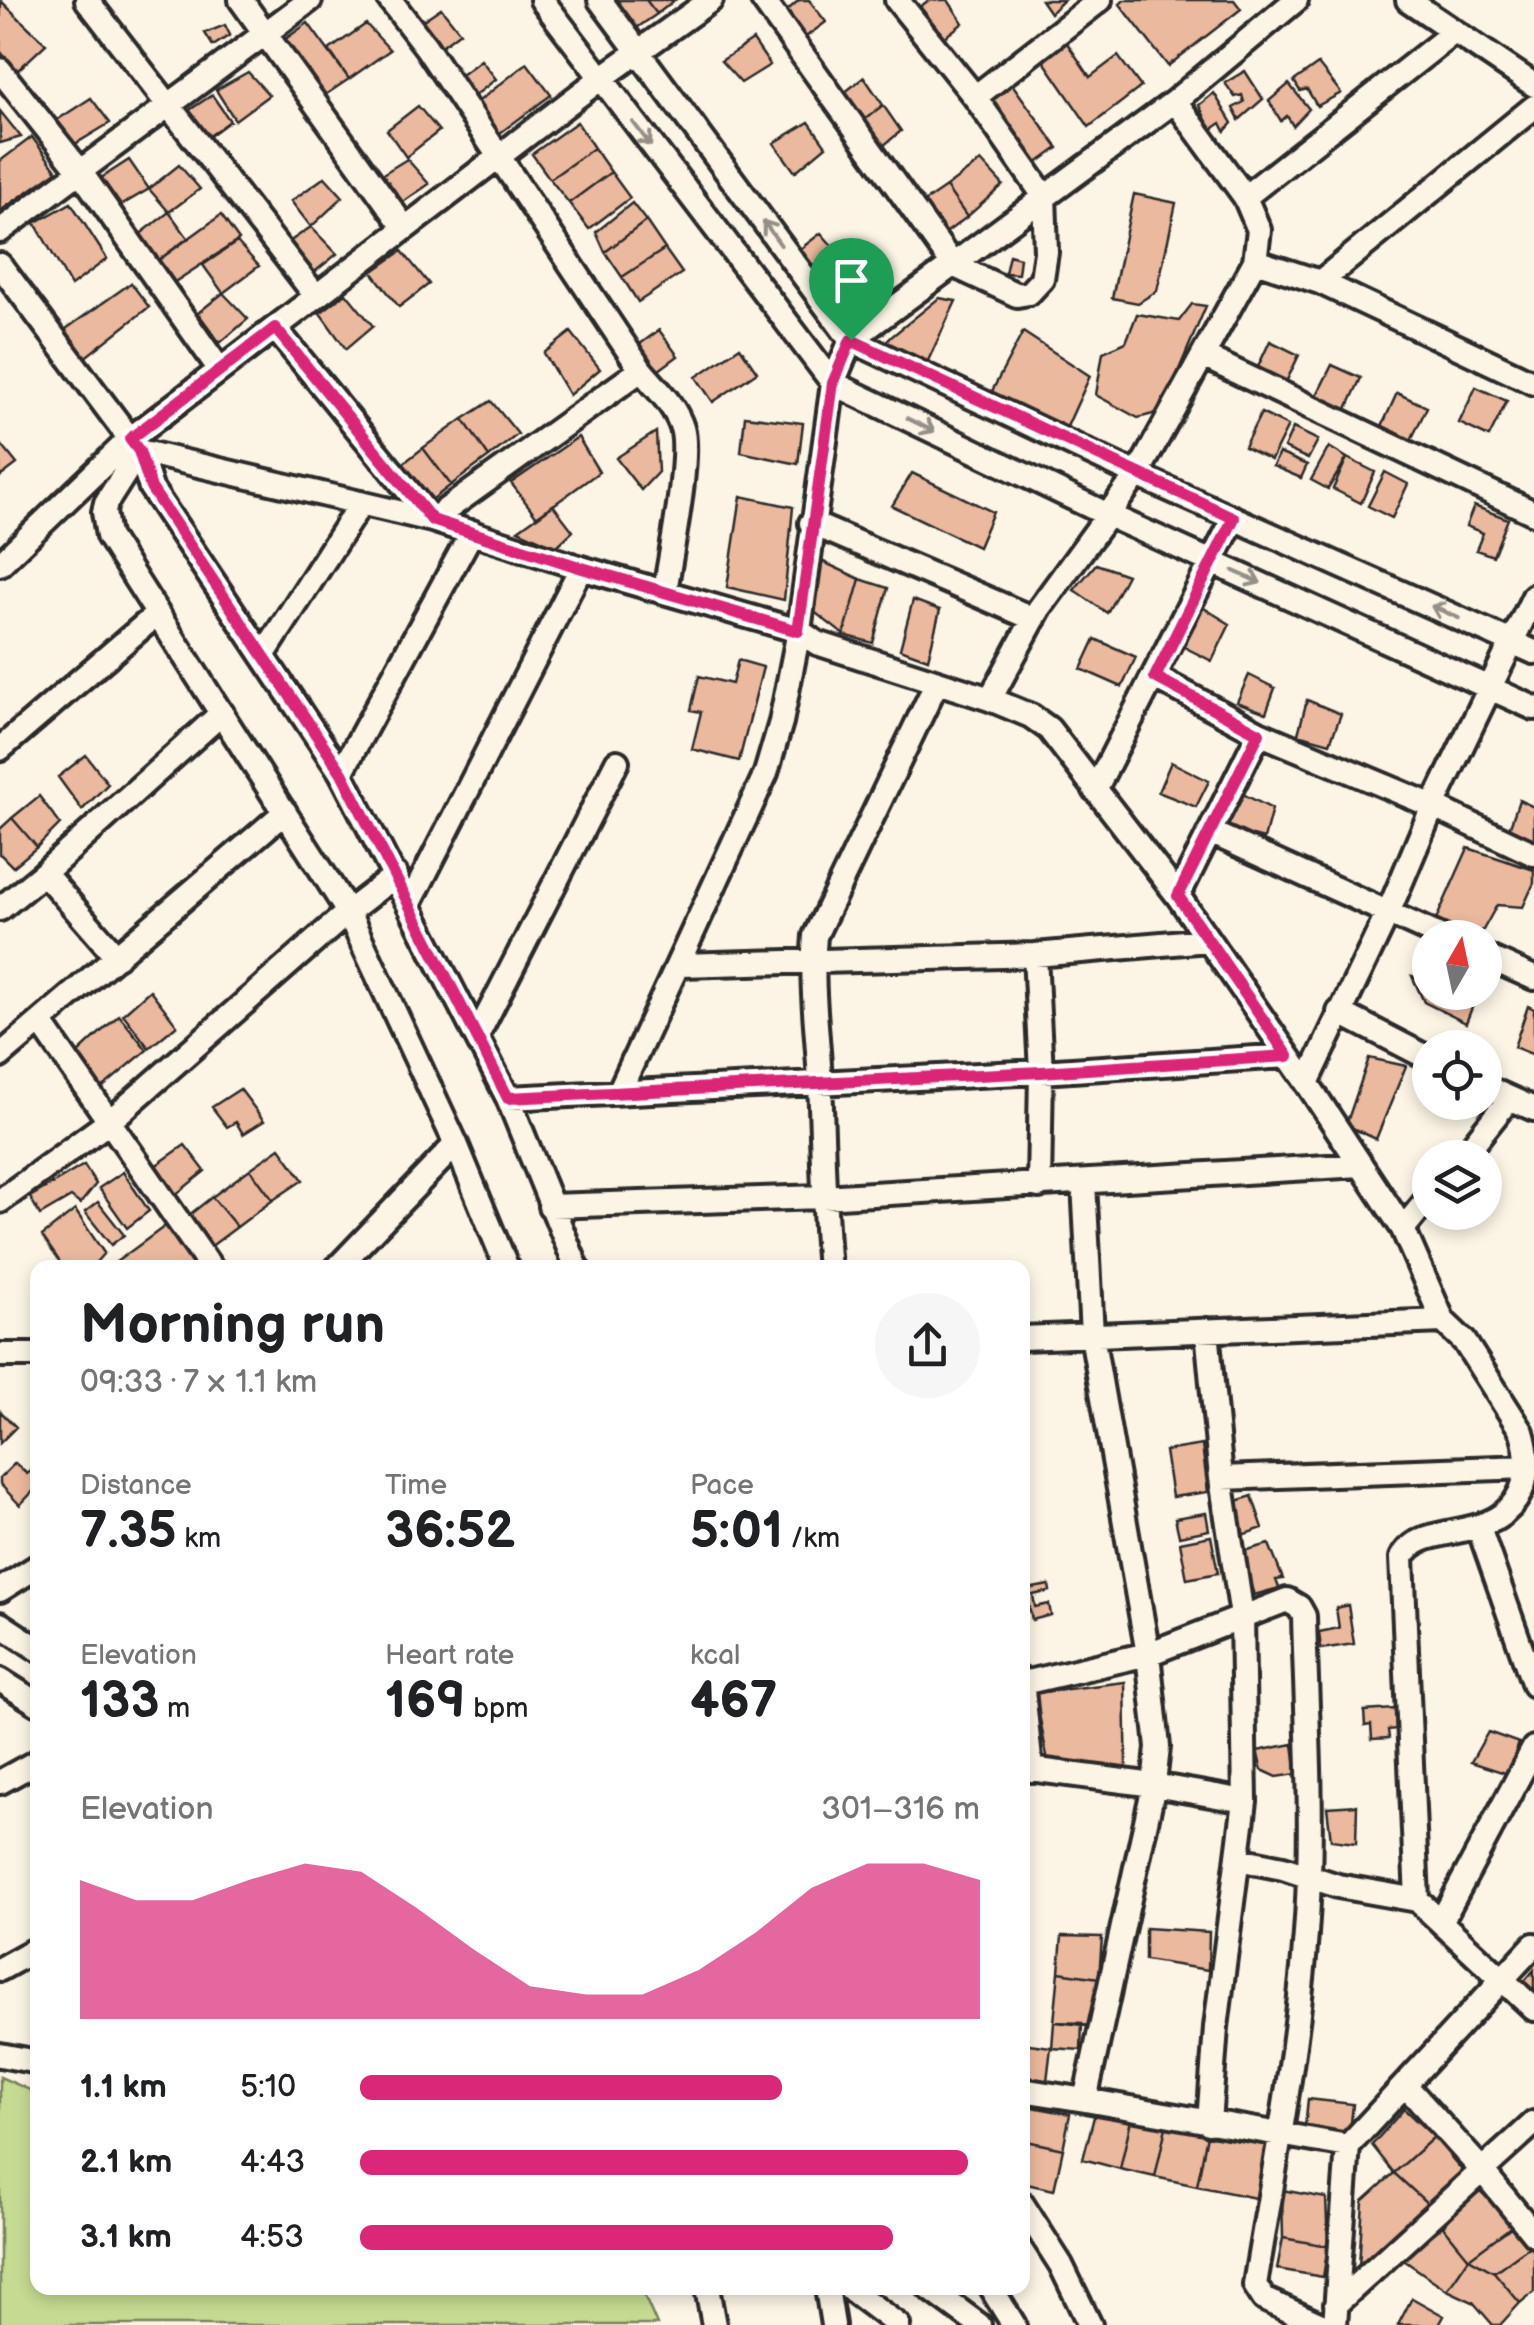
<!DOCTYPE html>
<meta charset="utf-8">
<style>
:root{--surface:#fff;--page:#f6f6f6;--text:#202124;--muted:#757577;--accent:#db2777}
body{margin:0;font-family:"Balsamiq Sans",sans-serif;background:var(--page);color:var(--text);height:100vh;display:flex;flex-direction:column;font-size:38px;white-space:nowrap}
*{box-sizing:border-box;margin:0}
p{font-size:32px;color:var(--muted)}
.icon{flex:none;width:55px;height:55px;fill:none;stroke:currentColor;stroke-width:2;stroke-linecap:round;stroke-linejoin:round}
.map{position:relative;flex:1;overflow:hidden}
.panel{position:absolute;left:30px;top:1260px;width:1000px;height:1035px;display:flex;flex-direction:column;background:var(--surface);border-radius:20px;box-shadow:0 5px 15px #0003}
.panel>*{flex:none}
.needle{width:65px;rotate:9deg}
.fabs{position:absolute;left:1412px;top:920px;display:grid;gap:20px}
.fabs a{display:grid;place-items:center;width:90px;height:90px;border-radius:50%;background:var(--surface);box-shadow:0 5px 15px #0003;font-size:50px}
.pin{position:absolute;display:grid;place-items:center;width:85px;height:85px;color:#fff;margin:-102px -42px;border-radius:50% 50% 50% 0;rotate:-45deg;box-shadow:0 0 10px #0007}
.pin .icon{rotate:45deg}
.round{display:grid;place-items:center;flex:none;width:105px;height:105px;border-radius:52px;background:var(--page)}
.overview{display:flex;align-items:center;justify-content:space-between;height:170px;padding:0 50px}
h1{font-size:55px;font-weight:600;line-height:75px}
.figures{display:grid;grid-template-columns:repeat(3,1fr);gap:15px;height:170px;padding:10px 50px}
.figures div{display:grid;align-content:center}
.figures b{font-size:50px;font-weight:600}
.figures small{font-size:28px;font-weight:400}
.figures p{font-size:28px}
.chart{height:280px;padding:20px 50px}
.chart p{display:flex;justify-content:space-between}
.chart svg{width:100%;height:180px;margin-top:10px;fill:var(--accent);opacity:.7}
ul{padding:0 50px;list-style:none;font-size:32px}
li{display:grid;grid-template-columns:160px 120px 1fr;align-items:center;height:75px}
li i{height:25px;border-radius:12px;background:var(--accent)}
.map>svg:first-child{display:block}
</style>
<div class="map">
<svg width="1534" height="2325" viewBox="0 0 1534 2325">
<rect width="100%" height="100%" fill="#fcf5e5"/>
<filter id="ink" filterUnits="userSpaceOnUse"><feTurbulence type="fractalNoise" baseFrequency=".01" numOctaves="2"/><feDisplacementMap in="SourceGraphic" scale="20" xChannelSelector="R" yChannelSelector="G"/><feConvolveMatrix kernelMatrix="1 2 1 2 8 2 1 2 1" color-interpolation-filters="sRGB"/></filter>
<g filter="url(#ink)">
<path fill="#c5db91" stroke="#78835e" stroke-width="2.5" d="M0 2077 37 2093 38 2288H641L657 2325H0Z"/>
<path fill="#ebb99d" stroke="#2b2b2b" stroke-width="2.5" d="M606 0H646L657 14 628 34Z
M646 0H675L657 14Z
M799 0H809L826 22 799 42 781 16Z
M929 0H948L963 23 941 40 917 9Z
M1041 0H1064L1050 13Z
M1124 0H1234L1241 9 1168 66 1120 4Z
M1 1 46 44 17 71 0 51Z
M441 8 460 32 435 51 416 25Z
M308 23 349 79 322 97 281 42Z
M366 24 390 50 349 79 329 50Z
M225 25 230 35 213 46 205 33Z
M753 40 770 65 741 83 721 61Z
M1067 43 1090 77 1118 56 1141 87 1089 127 1043 60Z
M481 60 496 79 472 98 457 78Z
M527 63 551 95 492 139 470 108Z
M1318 64 1341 93 1317 106 1307 89 1300 91 1294 81Z
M1245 71 1263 99 1239 120 1233 108 1244 102 1242 95 1235 97 1225 83Z
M248 72 269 95 235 120 216 90Z
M864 77 883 105 858 125 839 97Z
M1012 84 1058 148 1033 166 987 103Z
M1289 84 1309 109 1293 126 1287 116 1281 121 1269 101Z
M1214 93 1232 123 1225 131 1221 123 1211 130 1199 105Z
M212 95 230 121 204 140 182 115Z
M91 98 110 123 75 144 57 120Z
M883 105 901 131 876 152 858 125Z
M418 106 439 131 406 157 387 130Z
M0 111 21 137 0 143Z
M577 122 594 148 550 179 532 154Z
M809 122 826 146 795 172 774 143Z
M32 137 57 171 0 211V161Z
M594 148 611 172 569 203 550 179Z
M407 159 429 184 403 202 381 175Z
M129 160 149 189 118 207 98 180Z
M981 161 1003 185 967 217 946 187Z
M179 165 200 189 169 212 149 189Z
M611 172 630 198 589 229 569 203Z
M325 177 343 197 311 227 291 201Z
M946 187 967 217 939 238 918 206Z
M1134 194 1176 203 1157 291 1138 303 1112 298Z
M71 203 107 259 71 286 35 223Z
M632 203 646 221 605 252 596 232Z
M169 212 188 238 156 262 139 235Z
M221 215 239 240 173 283 156 262Z
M646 221 665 249 622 277 605 252Z
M311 227 337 254 307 278 283 246Z
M821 233 843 258 812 280 795 253Z
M237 242 259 266 223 293 203 265Z
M665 249 682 273 638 302 622 277Z
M402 251 429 284 399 307 372 272Z
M1009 255 1020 258 1018 274 1005 273Z
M131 283 149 307 83 359 63 331Z
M223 293 248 319 220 343 198 313Z
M346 293 373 326 346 349 320 313Z
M939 298 956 301 926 365 886 341Z
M1192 304 1206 306 1161 412 1138 418 1096 395 1103 352 1126 342 1137 314 1179 321Z
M659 330 678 356 655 373 636 347Z
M571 332 600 369 569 395 544 353Z
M1023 332 1090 376 1065 431 990 395Z
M1270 341 1299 355 1286 382 1257 369Z
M740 347 757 372 713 402 696 377Z
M1332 365 1361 378 1345 413 1315 399Z
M1476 387 1507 401 1489 437 1459 423Z
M1397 393 1427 407 1411 440 1382 426Z
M491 401 518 434 489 457 463 419Z
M1261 413 1288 426 1271 460 1244 447Z
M745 416 803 423 798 464 741 452Z
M463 419 489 457 451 485 423 448Z
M1293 428 1318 440 1308 459 1284 448Z
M656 432 658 472 641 490 616 458Z
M578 437 599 472 537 517 511 483Z
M0 443 17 464 0 477Z
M1329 447 1347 458 1328 489 1311 480Z
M423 448 451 485 424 506 396 469Z
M1279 453 1307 465 1301 478 1273 466Z
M1347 458 1375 472 1361 503 1333 489Z
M1385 472 1408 484 1392 518 1368 506Z
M912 473 993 512 978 547 892 506Z
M741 496 793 507 784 600 727 587Z
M553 505 573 531 556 547 518 530Z
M1474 506 1508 519 1493 556 1476 550 1483 533 1466 526Z
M817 559 860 579 844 635 808 607Z
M1096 564 1127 575 1107 613 1074 590Z
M860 579 888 588 873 643 844 635Z
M913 600 940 610 928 659 900 649Z
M1199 605 1230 624 1212 661 1180 645Z
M1095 639 1136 657 1122 687 1081 669Z
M738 660 763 667 739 761 692 749 701 712 691 710 699 676 732 684Z
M1249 675 1275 688 1266 713 1237 702Z
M1307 700 1341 714 1330 743 1298 734Z
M86 755 108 784 82 810 58 777Z
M1171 762 1209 781 1196 807 1158 792Z
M1239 792 1272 809 1264 839 1222 828Z
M39 796 60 824 37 847 12 818Z
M1519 800 1534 807V839L1509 829Z
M12 818 37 847 13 867 0 854V829Z
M1468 848 1534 870V883L1523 907 1497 905 1483 930 1468 935 1435 922Z
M1412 976 1429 981 1430 976V992H1478L1466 1023 1424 1002Z
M150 990 177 1025 149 1048 123 1014Z
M1528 1006 1534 1009V1055L1514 1047Z
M119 1015 147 1050 102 1088 78 1053Z
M1369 1058 1406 1066 1376 1139 1346 1125Z
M240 1089 264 1121 243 1134 236 1122 227 1127 212 1107Z
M185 1145 205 1171 169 1200 148 1171Z
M280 1148 303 1180 273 1200 250 1169Z
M84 1165 96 1184 80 1204 71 1197 40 1215 30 1197Z
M250 1169 273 1200 237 1227 212 1197Z
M123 1172 149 1211 127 1228 99 1188Z
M212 1197 237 1227 206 1250 184 1219Z
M98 1202 124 1235 111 1245 85 1212Z
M75 1210 104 1253 91 1268H64L42 1236Z
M172 1221 206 1268H108Z
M0 1411 16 1427 0 1443Z
M1202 1445 1208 1492 1172 1497 1165 1451Z
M15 1463 27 1474 38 1466V1486L20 1505 0 1484V1478Z
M1252 1496 1263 1528 1242 1535 1231 1503Z
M1206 1513 1209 1530 1179 1536 1175 1518Z
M1211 1536 1218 1573 1187 1579 1180 1542Z
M1269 1544 1283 1579 1276 1580 1279 1588 1254 1595 1240 1552Z
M1049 1585 1050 1591 1033 1595 1035 1607 1049 1604 1051 1615 1032 1620 1029 1606 1022 1608V1590Z
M1348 1605 1354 1644 1321 1649 1319 1632 1339 1628 1336 1608Z
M1125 1682 1127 1782 1050 1772 1035 1693Z
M1395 1709 1396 1729 1388 1730 1389 1738 1372 1739 1371 1725 1365 1726 1364 1711Z
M1488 1732 1519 1743 1508 1774 1471 1762Z
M1293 1744 1297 1774 1277 1777 1262 1770 1257 1751Z
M1357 1805 1356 1843 1331 1840 1327 1807Z
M1145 1928 1209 1932 1208 1970 1145 1960Z
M1062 1936 1102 1937 1099 1978 1059 1972Z
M1534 1970V2001L1519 1988Z
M1059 1972 1099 1978 1092 2026 1054 2022Z
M1054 2022 1082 2023 1081 2050 1052 2048Z
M1022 2043 1051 2047 1047 2081 1022 2078Z
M1308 2099 1353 2104 1349 2142 1304 2136Z
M1022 2105 1070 2114 1063 2149 1022 2140Z
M1404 2109 1434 2137 1394 2173 1372 2145Z
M1095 2113 1131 2120 1120 2169 1083 2159Z
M1131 2120 1166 2127 1155 2177 1120 2169Z
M1166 2127 1207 2135 1197 2186 1155 2177Z
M1207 2135 1266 2145 1260 2199 1197 2186Z
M1434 2137 1466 2175 1429 2205 1394 2173Z
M1026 2141 1063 2149 1054 2190 1022 2183Z
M1394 2173 1429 2205 1359 2266 1363 2201Z
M1478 2189 1515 2224 1469 2258 1443 2226Z
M1282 2190 1326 2198 1328 2246 1283 2238Z
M1515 2224 1530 2246 1494 2272 1469 2258Z
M1443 2226 1469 2258 1447 2290 1402 2259Z
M1283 2238 1328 2246 1323 2277 1277 2269Z
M1530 2246 1534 2250V2292L1520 2303 1494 2272Z
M1469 2258 1494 2272 1520 2303 1500 2325H1493L1473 2302 1447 2290Z
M1412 2298 1444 2316 1439 2325H1398Z"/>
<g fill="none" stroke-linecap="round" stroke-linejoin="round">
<defs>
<path id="minor" d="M87 0 316 296
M241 0 404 227
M390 0 426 47 641 370C656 388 675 405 682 428 691 456 670 557 665 592
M542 0 833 383 1106 514 1534 708
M600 0 851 340 1137 475 1534 652
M763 0 953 265 1017 295 1029 293 1042 279 1046 252 1044 196 975 97 897 0
M1408 0 1534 85
M0 70 80 171 220 370
M975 97 1100 0
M1245 197 1454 32
M0 231 310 0
M1255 261 1320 282 1534 383
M0 265 139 451 151 488 341 773 508 1098 577 1268
M1320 282 1534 107
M275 328 432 520 641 370
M1203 356 1534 513
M139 451 432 520 581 568 799 631 817 643 990 699 1031 716 1049 729 1178 896 1307 1083 1403 1229 1443 1321 1464 1341 1522 1432C1529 1455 1530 1479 1516 1500 1487 1544 1419 1521 1402 1558L1417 1900 1534 2009
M139 451 106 503 104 512 108 536 348 912 456 1144 507 1268
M811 523 1034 619
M0 564 130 439 600 79 711 0
M264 654 361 503
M1155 677 1259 733 1433 806 1534 854
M990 699 1039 609 1137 475 1255 261 1259 230 1245 197 1175 101
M0 749 156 615
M341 773 472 532
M1095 790 1234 518
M1210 832 1444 938
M1178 896 1259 733
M410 903 581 568
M0 909 44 873
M1035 955 1041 1072 1039 1186
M1485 956 1534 978
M117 957 44 873 222 713
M681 965 1035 955 1208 940
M1339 1012 1430 1059
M41 1023 211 1268
M477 1036 617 762
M0 1056 285 812
M1307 1083 1388 913 1433 806 1534 596
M1485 1087 1534 1109
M619 1092 766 773 781 722 799 631 833 383 851 340 1175 101 1296 0
M508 1098 1041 1072 1288 1056
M1462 1158 1509 1099
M0 1201 110 1121 348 912 396 875
M550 1206 822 1197 1361 1165
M1403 1229 1430 1196
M337 1268 456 1144
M829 1268C823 1206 823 1145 820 1083 818 1034 810 985 815 936L937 682
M1207 1330 1221 1478 1242 1616 1245 1801 1216 2027 1209 2123
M1022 1338 1443 1321
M0 1355H38
M1221 1478 1527 1467
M1479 1528 1534 1685
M0 1590 38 1566
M0 1624 38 1649
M0 1680 38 1704
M1022 1680 1031 1770
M1023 1683 1148 1654 1287 1600 1299 1607 1304 1616C1306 1702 1312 1790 1309 1876 1305 2014 1277 2150 1255 2285L1264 2299 1321 2325
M1022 1768 1154 1785 1245 1801
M0 1782 38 1761
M1238 1859 1283 1868 1338 1886 1417 1900
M1441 1922 1534 1748
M0 1969 38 1948
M0 2055 38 2062
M1405 2085 1481 2169 1534 2234
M1022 2090 1085 2100 1154 1785 1158 1747 1148 1654 1092 1335 1084 1183
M1085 2100 1348 2146
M1022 2204 1061 2265 1090 2325
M707 2288 714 2325
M827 2288 833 2325
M849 2288 898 2325
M929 2288 979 2325
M991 2288 1014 2325
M1336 2304 1534 2123
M1335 2325 1348 2146 1534 1945"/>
</defs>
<use href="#minor" stroke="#2b2b2b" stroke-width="30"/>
<use href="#minor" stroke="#fcf5e5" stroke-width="22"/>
</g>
<defs><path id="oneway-shaft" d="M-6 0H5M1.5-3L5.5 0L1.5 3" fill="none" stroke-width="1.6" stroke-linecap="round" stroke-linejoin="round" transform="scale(2.5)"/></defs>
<g stroke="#949088">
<use href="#oneway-shaft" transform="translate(642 134) rotate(53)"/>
<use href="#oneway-shaft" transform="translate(772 233) rotate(-126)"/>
<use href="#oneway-shaft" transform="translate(921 425) rotate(26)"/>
<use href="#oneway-shaft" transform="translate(1247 577) rotate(24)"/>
<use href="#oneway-shaft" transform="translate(1445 612) rotate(-156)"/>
</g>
</g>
<g fill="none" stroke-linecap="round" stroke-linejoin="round" filter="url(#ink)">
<defs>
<path id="route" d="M275 328 432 520 582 568 798 631 833 383 851 340 1234 518 1155 677 1259 733 1178 896 1288 1056 1041 1072 508 1098 342 773 151 488 139 451 130 439Z"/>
</defs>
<use href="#route" stroke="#fff" stroke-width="20"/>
<use href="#route" stroke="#db2777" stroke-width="12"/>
</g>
</svg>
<div class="fabs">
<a><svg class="needle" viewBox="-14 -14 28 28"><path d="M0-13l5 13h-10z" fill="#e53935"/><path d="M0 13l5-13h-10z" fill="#757577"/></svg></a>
<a><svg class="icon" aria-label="locate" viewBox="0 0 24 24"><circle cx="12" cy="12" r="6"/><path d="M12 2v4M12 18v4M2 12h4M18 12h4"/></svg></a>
<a><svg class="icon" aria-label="layers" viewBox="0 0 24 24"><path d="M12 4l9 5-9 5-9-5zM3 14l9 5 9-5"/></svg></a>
</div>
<div class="pin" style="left:851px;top:340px;background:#1e9e55"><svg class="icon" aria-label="arrive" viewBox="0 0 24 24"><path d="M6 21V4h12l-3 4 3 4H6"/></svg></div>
<section class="panel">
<div class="overview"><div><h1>Morning run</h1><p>09:33 · 7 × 1.1 km</p></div><a class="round"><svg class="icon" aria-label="share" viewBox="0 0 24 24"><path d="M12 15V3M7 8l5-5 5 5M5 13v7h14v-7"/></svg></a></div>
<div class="figures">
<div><p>Distance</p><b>7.35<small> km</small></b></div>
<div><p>Time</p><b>36:52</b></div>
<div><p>Pace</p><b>5:01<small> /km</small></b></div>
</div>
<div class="figures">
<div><p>Elevation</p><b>133<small> m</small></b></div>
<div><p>Heart rate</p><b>169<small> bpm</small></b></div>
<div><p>kcal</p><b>467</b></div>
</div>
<div class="chart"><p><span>Elevation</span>301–316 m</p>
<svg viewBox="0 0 160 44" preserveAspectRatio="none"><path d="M0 44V10L10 15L20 15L30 10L40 6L50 8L60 17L70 27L80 36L90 38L100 38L110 32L120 23L130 12L140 6L150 6L160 10V44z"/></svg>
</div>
<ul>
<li><b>1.1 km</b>5:10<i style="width:68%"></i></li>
<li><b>2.1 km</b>4:43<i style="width:98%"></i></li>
<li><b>3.1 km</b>4:53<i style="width:86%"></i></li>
</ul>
</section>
</div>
